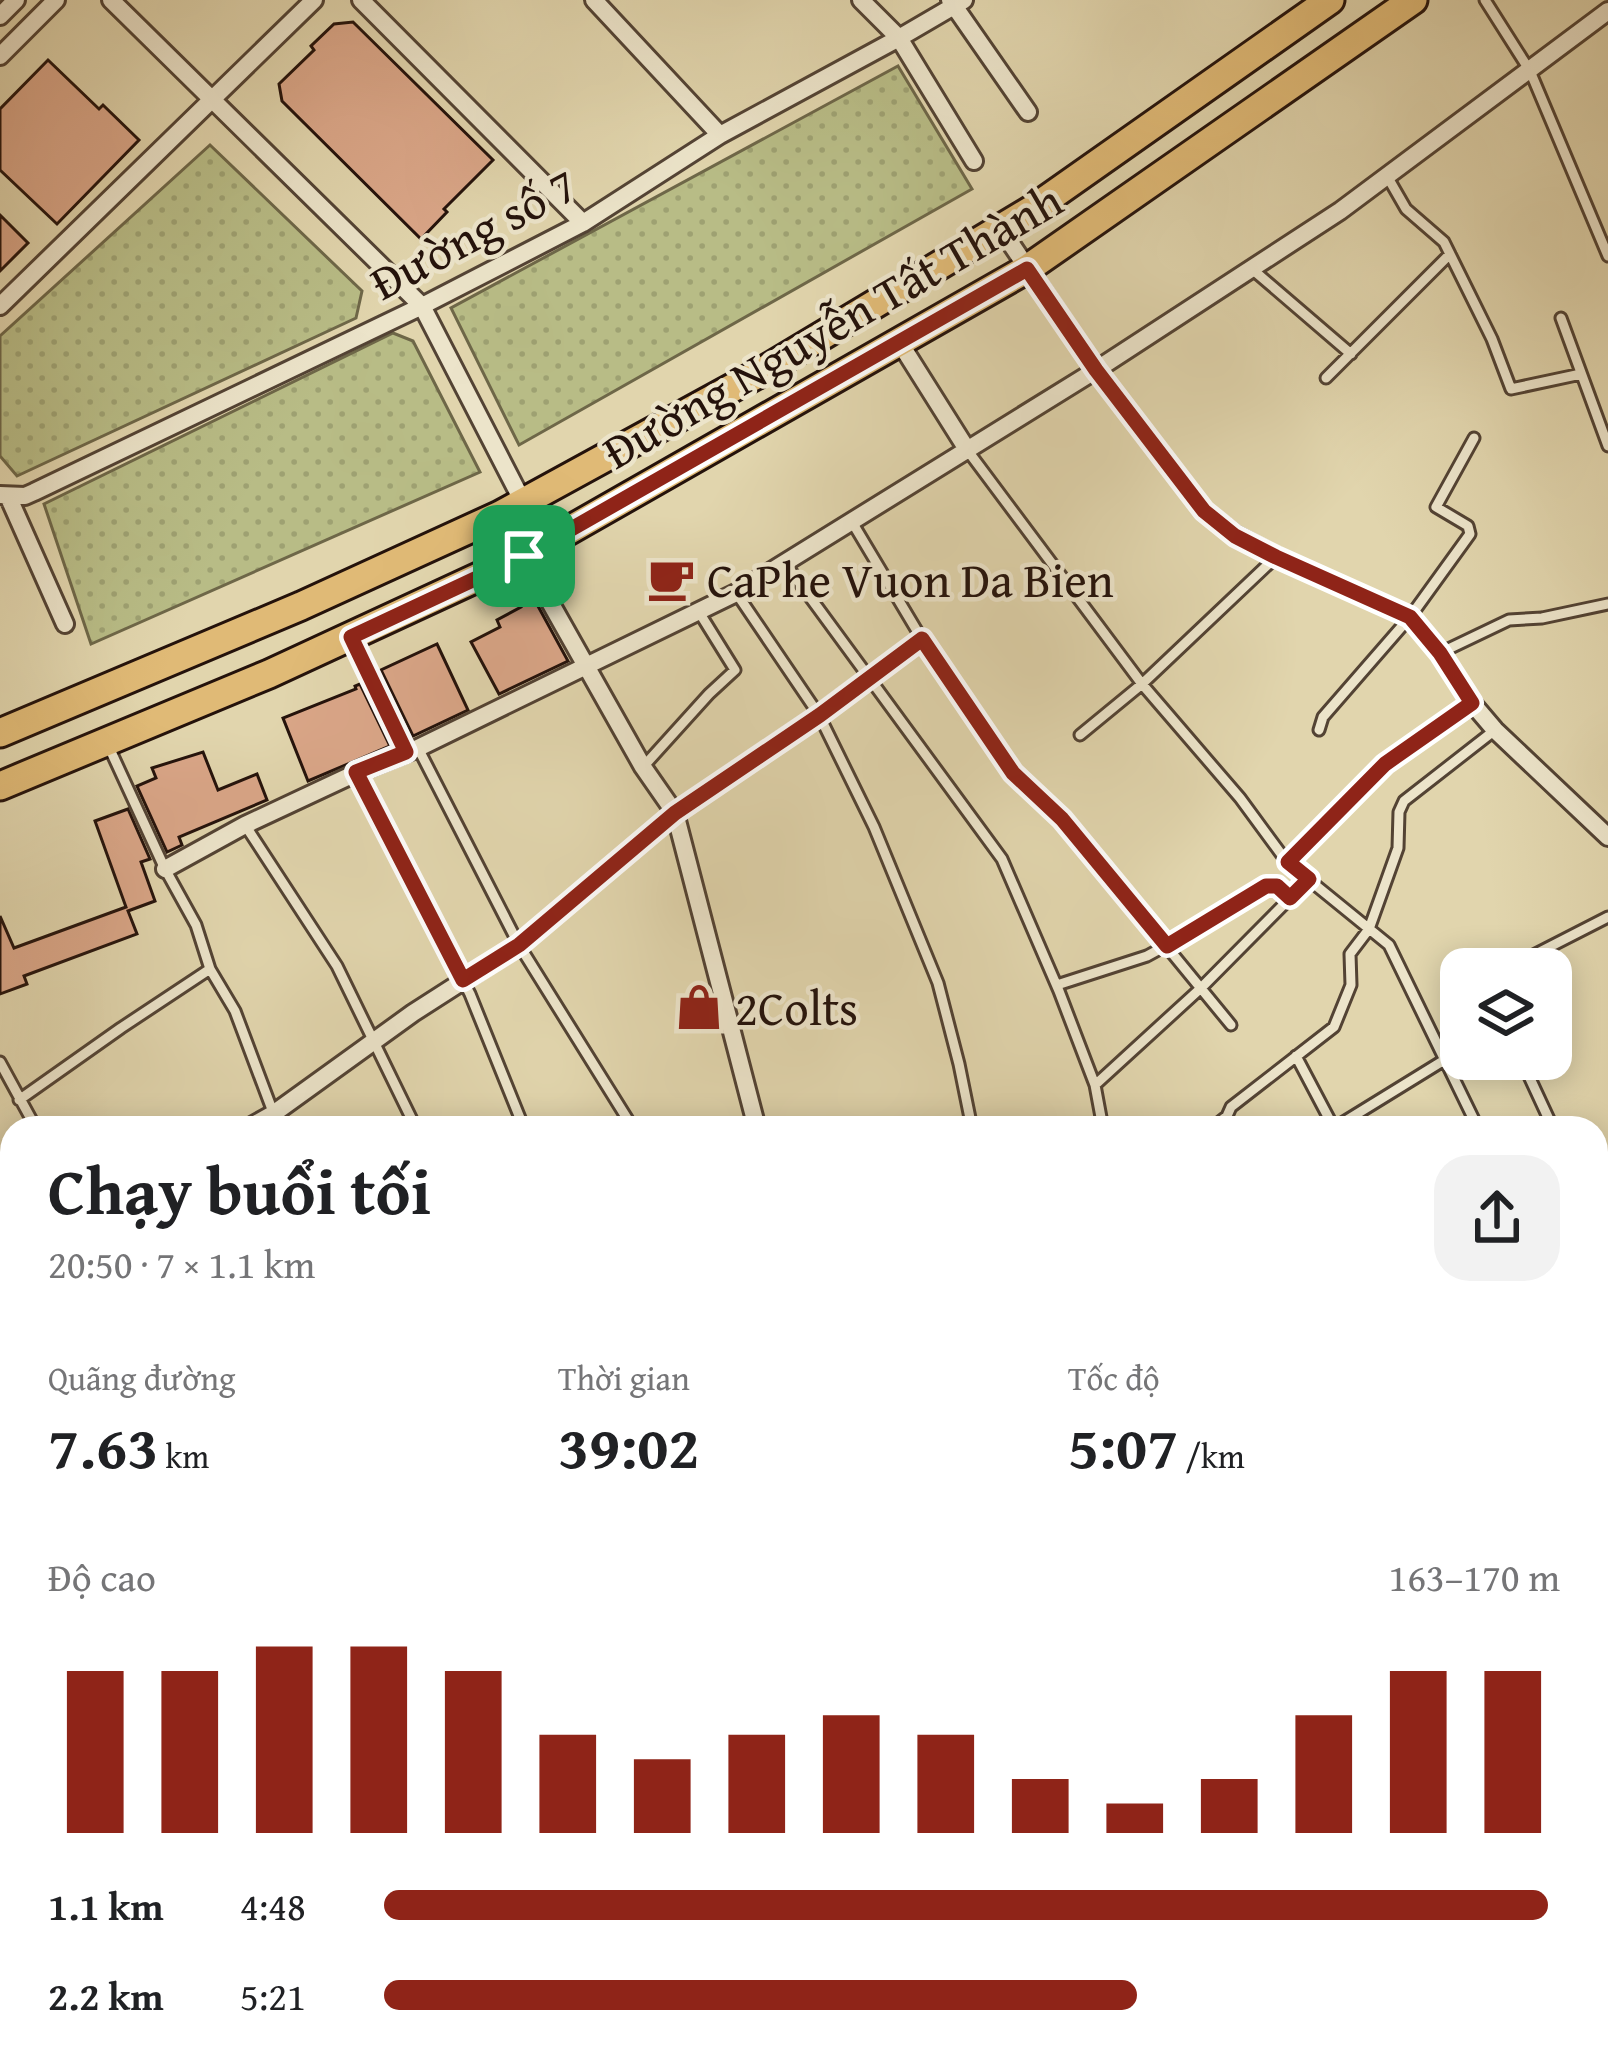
<!DOCTYPE html>
<html lang="vi">
<meta charset="utf-8">
<style>
:root{--surface:#fff;--page:#f2f2f2;--text:#202124;--muted:#757577;--accent:#8f2418}
body{margin:0;font-family:"Gentium Book Plus",serif;background:var(--page);color:var(--text);height:100vh;display:flex;flex-direction:column;font-size:45px;white-space:nowrap}
*{box-sizing:border-box;margin:0}
p{font-size:39px;color:var(--muted)}
.icon{flex:none;width:66px;height:66px;fill:none;stroke:currentColor;stroke-width:2;stroke-linecap:round;stroke-linejoin:round}
.map{position:relative;flex:1;overflow:hidden}
.details{position:absolute;left:0px;top:1116px;width:1608px;height:951px;display:flex;flex-direction:column;background:var(--surface);border-radius:36px 36px 0 0;box-shadow:0 6px 30px #0003}
.details>*{flex:none}
.buttons{position:absolute;left:1440px;top:948px;display:grid;gap:24px}
.buttons a{display:grid;place-items:center;width:132px;height:132px;border-radius:24px;background:var(--surface);box-shadow:0 6px 30px #0003;font-size:60px}
.pin{position:absolute;display:grid;place-items:center;width:102px;height:102px;color:#fff;margin:-51px;border-radius:24px;box-shadow:0 6px 18px #0006}
.round{display:grid;place-items:center;flex:none;width:126px;height:126px;border-radius:36px;background:var(--page)}
.headline{display:flex;align-items:center;justify-content:space-between;height:204px;padding:0 48px}
h1{font-size:66px;font-weight:600;line-height:90px}
.metrics{display:grid;grid-template-columns:repeat(3,1fr);gap:18px;height:204px;padding:12px 48px}
.metrics div{display:grid;align-content:center}
.metrics b{font-size:60px;font-weight:600}
.metrics small{font-size:33px;font-weight:400}
.metrics p{font-size:33px}
.chart{height:336px;padding:24px 48px}
.chart p{display:flex;justify-content:space-between}
.chart svg{width:100%;height:216px;margin-top:12px;stroke:var(--accent);stroke-width:6}
ul{padding:0 48px;list-style:none;font-size:39px}
li{display:grid;grid-template-columns:192px 144px 1fr;align-items:center;height:90px}
li i{height:30px;border-radius:15px;background:var(--accent)}
.map>svg:first-child{display:block}
</style>
<div class="map">
<svg width="1608" height="2065" viewBox="0 0 1608 2065">
<defs>
<pattern id="grass-dots" width="8" height="8" patternUnits="userSpaceOnUse" patternTransform="scale(3)"><rect width="8" height="8" fill="#b8bc86"/><path d="M2 2h.1M6 6h.1" fill="none" stroke="#9ea172" stroke-width="1.8" stroke-linecap="round"/></pattern>
</defs>
<rect width="100%" height="100%" fill="#e1d5ad"/>
<filter id="stains"><feTurbulence type="fractalNoise" baseFrequency=".00167" numOctaves="4"/><feColorMatrix values="0 0 0 0 .2 0 0 0 0 .09 0 0 0 0 .02 0 0 0 .5 -.17"/></filter>
<radialGradient id="worn" r=".72"><stop offset=".6" stop-color="#630" stop-opacity="0"/><stop offset="1" stop-color="#630" stop-opacity=".3"/></radialGradient>
<path fill="url(#grass-dots)" stroke="#6e6748" stroke-width="3" d="M898 66 972 189 519 445 451 308Z
M210 145 362 291 356 318 17 476 0 456V336Z
M393 333 413 341 480 472 91 644 44 504Z"/>
<path fill="#daa688" stroke="#24120b" stroke-width="3" d="M353 22 493 160 444 209 447 212 421 239 282 101 279 84 314 50 311 46 334 24Z
M48 60 99 109 103 105 139 140 57 224 0 170V109Z
M0 215 28 243 0 271Z
M533 597 568 661 499 694 471 642 500 627 497 620 521 607 520 604Z
M437 644 468 710 413 736 381 670Z
M360 684 390 746 308 781 283 718 356 689 355 686Z
M203 752 218 790 257 774 267 800 179 837 182 845 167 852 137 786 156 778 152 768Z
M128 809 150 859 141 862 155 901 128 911 137 934 24 976 27 984 0 994V916L14 948 126 907 95 821Z"/>
<g fill="none" stroke-linecap="round" stroke-linejoin="round">
<defs>
<path id="service" d="M1485 0 1530 71 1608 256
M1387 176 1406 209 1444 242 1492 339 1511 389 1581 374
M1252 269 1351 354
M1561 318 1608 446
M1326 378 1450 254
M968 451 1142 684 1240 798 1287 862 1389 945 1478 1128
M852 522 938 666 1013 773 1062 819 1231 1025
M785 563 1002 859 1059 991 1095 1085 1103 1128
M737 594 819 715 874 827 938 983 959 1064 972 1128
M1440 653 1509 620 1542 618 1608 604
M1319 730 1323 717 1410 617 1470 534 1468 526 1436 507 1474 438
M1080 735 1142 684 1276 557
M108 745 165 869 196 925 210 969 235 1011 279 1128
M418 748 519 945 633 1128
M643 767 709 694 735 670 699 612
M356 773 470 994 524 1128
M245 825 337 966 416 1128
M1287 862 1385 764 1472 703
M1518 963 1608 917
M1057 985 1147 956 1202 926 1266 886H1277L1290 898
M1296 1056 1334 1128 1446 1059
M1521 1059 1553 1128
M0 1062 36 1128
M1095 1085 1201 988 1309 879
M19 1100 121 1028 210 969
M1212 1128 1227 1116 1231 1107 1334 1027 1351 985 1350 954 1369 929 1398 848 1399 812 1404 801 1495 730
M0 1304 12 1301"/>
<path id="minor" d="M111 0 422 306 523 502
M361 0 583 223
M594 0 720 135
M861 0 899 38 974 161
M950 0 1028 112
M0 16 16 0
M0 56 56 0
M1001 229 1096 370 1204 511 1235 535 1276 557 1410 617 1440 653 1472 703 1495 730 1608 837
M0 306 314 0
M900 343 968 451
M0 495 25 496 34 492 422 306 583 223 720 135 899 38 964 0
M8 496 65 624
M524 556 643 767 675 813 757 1128
M351 637 407 752
M165 869 245 825 356 773 418 748 736 593 1096 370 1340 211 1608 11
M248 1128 273 1114 413 1013 519 945 675 813 819 715 922 639
M1596 1208 1608 1201
M1596 1414H1608"/>
<path id="secondary" d="M0 1873H12
M1596 1876 1608 1875"/>
<path id="primary" d="M0 733 301 606 500 515 765 370 1033 209 1330 0
M0 786 269 674 524 556 1027 269 1413 0"/>
</defs>
<use href="#service" stroke="#534334" stroke-width="15"/>
<use href="#minor" stroke="#534334" stroke-width="22"/>
<use href="#secondary" stroke="#24120b" stroke-width="30"/>
<use href="#primary" stroke="#24120b" stroke-width="33"/>
<use href="#service" stroke="#ece4ca" stroke-width="9"/>
<use href="#minor" stroke="#ece4ca" stroke-width="16"/>
<use href="#secondary" stroke="#ece4ca" stroke-width="24"/>
<use href="#primary" stroke="#e0ba76" stroke-width="27"/>
</g>
<g fill="none" stroke-linecap="round" stroke-linejoin="round">
<defs>
<path id="route" d="M1027 269 1096 370 1204 511 1235 536 1276 557 1410 617 1440 653 1472 703 1385 764 1288 862 1309 879 1290 898 1277 886H1266L1167 946 1062 819 1013 773 922 639 820 715 675 813 519 945 463 980 356 772 406 752 351 637 524 556Z"/>
</defs>
<use href="#route" stroke="#fff" stroke-width="24"/>
<use href="#route" stroke="#8f2418" stroke-width="15"/>
</g>
<defs>
<symbol id="cafe-bare" viewBox="-9 -9 18 18"><path d="M-5.5-4.5H6V0H3Q3 3.5 0 3.5H-2.5Q-5.5 3.5-5.5 0ZM3-3.2v2h1.7v-2ZM-6 4.5H4V6H-6Z" fill="#8f2418" stroke="#ece4ca" stroke-width="2.5" paint-order="stroke"/></symbol>
<symbol id="shop-bare" viewBox="-9 -9 18 18"><path d="M-5-2.5h2.3a2.7 3.5 0 0 1 5.4 0H5L5.5 6h-11ZM-1.5-2.5h3a1.5 2.3 0 0 0-3 0Z" fill="#8f2418" stroke="#ece4ca" stroke-width="2.5" paint-order="stroke"/></symbol>
</defs>
<g fill-rule="evenodd">
<use href="#cafe-bare" x="638" y="546" width="66" height="66"/>
<use href="#shop-bare" x="666" y="974" width="66" height="66"/>
</g>
<g text-anchor="middle" dominant-baseline="central" stroke-width="9" stroke-linejoin="round" paint-order="stroke">
<g font-size="48" fill="#24120b" stroke="#ece4ca">
<text transform="translate(473 233) rotate(-28)">Đường số 7</text>
<text transform="translate(832 325) rotate(-30)">Đường Nguyễn Tất Thành</text>
</g>
<g font-size="48" fill="#24120b" stroke="#ece4ca" text-anchor="start">
<text x="707" y="579">CaPhe Vuon Da Bien</text>
<text x="735" y="1007">2Colts</text>
</g>
</g>
<rect width="100%" height="100%" filter="url(#stains)"/>
<rect width="100%" height="100%" fill="url(#worn)"/>
</svg>
<div class="buttons">
<a><svg class="icon" aria-label="layers" viewBox="0 0 24 24"><path d="M12 4l9 5-9 5-9-5zM3 14l9 5 9-5"/></svg></a>
</div>
<div class="pin" style="left:524px;top:556px;background:#1e9e55"><svg class="icon" aria-label="arrive" viewBox="0 0 24 24"><path d="M6 21V4h12l-3 4 3 4H6"/></svg></div>
<section class="details">
<div class="headline"><div><h1>Chạy buổi tối</h1><p>20:50 · 7 × 1.1 km</p></div><a class="round"><svg class="icon" aria-label="share" viewBox="0 0 24 24"><path d="M12 15V3M7 8l5-5 5 5M5 13v7h14v-7"/></svg></a></div>
<div class="metrics">
<div><p>Quãng đường</p><b>7.63<small> km</small></b></div>
<div><p>Thời gian</p><b>39:02</b></div>
<div><p>Tốc độ</p><b>5:07<small> /km</small></b></div>
</div>
<div class="chart"><p><span>Độ cao</span>163–170 m</p>
<svg viewBox="0 0 160 44" preserveAspectRatio="none"><path d="M5 44V11M15 44V11M25 44V6M35 44V6M45 44V11M55 44V24M65 44V29M75 44V24M85 44V20M95 44V24M105 44V33M115 44V38M125 44V33M135 44V20M145 44V11M155 44V11"/></svg>
</div>
<ul>
<li><b>1.1 km</b>4:48<i style="width:99%"></i></li>
<li><b>2.2 km</b>5:21<i style="width:64%"></i></li>
</ul>
</section>
</div>
